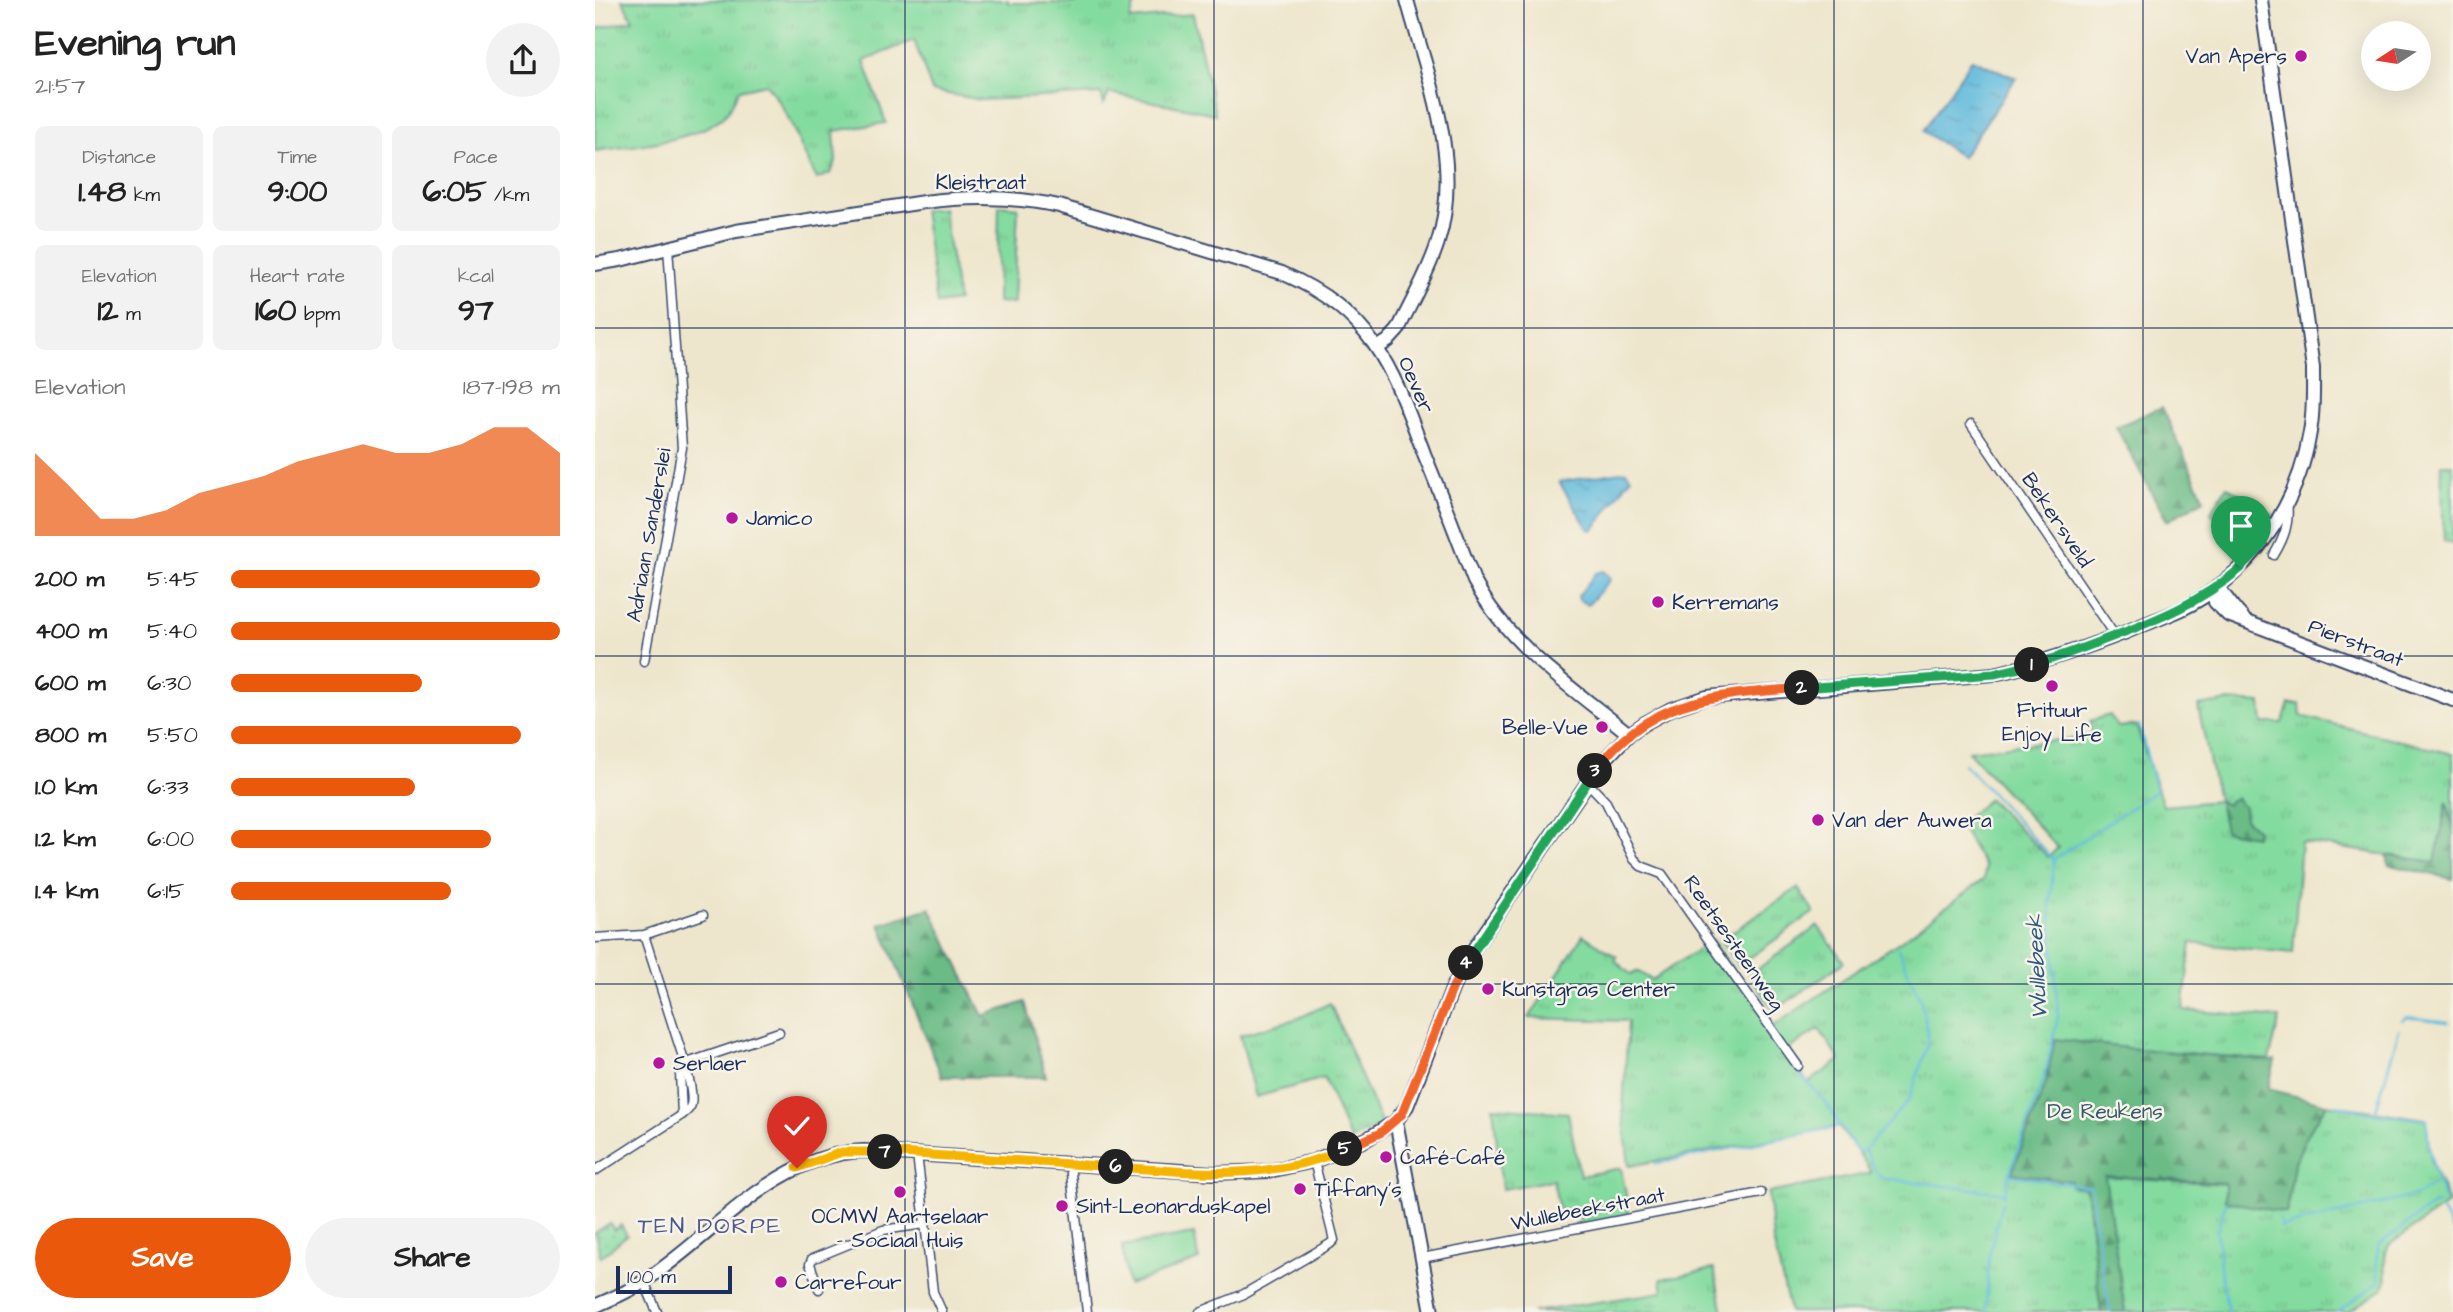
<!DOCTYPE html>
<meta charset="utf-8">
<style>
:root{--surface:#fff;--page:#f2f2f2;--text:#222;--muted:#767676;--accent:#ea580c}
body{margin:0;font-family:"Architects Daughter",sans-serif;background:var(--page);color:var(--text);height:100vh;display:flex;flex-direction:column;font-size:26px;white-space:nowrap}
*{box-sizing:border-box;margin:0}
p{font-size:23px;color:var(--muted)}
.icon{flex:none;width:38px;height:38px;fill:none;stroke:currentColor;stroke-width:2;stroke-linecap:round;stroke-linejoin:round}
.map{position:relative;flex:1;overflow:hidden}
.side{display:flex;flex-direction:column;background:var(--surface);width:595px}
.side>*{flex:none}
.needle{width:46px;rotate:258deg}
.tools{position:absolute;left:1766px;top:21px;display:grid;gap:14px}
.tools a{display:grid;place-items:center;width:70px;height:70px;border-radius:50%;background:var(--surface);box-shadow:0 7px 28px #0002;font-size:35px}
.scale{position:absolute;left:21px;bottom:18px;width:116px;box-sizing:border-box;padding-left:7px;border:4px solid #1b2f5e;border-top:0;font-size:19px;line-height:24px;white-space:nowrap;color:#1b2f5e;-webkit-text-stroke:5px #f7f3e8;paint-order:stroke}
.pin{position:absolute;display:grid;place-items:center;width:60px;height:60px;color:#fff;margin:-72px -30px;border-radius:50% 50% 50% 0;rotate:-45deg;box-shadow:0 0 7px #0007}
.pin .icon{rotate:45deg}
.km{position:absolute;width:35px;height:35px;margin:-18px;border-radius:50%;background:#222;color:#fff;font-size:19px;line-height:35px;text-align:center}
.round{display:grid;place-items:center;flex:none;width:74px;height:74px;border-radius:37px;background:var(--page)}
.overview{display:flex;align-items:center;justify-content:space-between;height:119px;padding:0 35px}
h1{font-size:38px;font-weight:700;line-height:52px}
.figures{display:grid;grid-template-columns:repeat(3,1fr);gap:10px;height:119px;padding:7px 35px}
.figures div{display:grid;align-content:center;border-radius:10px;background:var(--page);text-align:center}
.figures b{font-size:30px;font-weight:700}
.figures small{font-size:19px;font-weight:400}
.figures p{font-size:19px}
.chart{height:196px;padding:14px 35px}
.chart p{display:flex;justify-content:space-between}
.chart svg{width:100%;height:126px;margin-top:7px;fill:var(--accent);opacity:.7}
.button{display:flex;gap:14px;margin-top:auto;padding:14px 35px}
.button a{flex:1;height:80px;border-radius:42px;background:var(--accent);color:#fff;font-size:28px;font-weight:700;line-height:80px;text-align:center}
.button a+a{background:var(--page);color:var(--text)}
ul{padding:0 35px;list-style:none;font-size:23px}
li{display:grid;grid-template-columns:112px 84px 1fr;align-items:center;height:52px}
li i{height:18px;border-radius:9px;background:var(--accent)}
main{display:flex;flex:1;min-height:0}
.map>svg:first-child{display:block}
</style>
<main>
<section class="side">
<div class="overview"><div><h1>Evening run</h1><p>21:57</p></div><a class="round"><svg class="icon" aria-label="share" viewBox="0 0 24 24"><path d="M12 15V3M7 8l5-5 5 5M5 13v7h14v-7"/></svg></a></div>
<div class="figures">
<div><p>Distance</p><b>1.48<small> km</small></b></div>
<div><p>Time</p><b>9:00</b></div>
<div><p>Pace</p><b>6:05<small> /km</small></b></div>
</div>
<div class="figures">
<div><p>Elevation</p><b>12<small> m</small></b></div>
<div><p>Heart rate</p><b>160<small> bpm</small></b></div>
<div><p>kcal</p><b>97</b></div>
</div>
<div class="chart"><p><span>Elevation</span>187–198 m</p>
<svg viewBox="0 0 160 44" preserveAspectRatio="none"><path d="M0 44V15L10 26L20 38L30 38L40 35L50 29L60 26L70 23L80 18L90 15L100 12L110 15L120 15L130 12L140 6L150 6L160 15V44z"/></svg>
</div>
<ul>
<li><b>200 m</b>5:45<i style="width:94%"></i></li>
<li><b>400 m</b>5:40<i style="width:100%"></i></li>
<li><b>600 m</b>6:30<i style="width:58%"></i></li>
<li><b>800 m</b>5:50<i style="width:88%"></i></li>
<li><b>1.0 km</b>6:33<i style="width:56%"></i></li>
<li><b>1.2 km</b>6:00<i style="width:79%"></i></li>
<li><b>1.4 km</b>6:15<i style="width:67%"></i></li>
</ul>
<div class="button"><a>Save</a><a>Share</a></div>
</section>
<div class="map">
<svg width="1858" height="1312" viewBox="0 0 1858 1312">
<defs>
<pattern id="grass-tufts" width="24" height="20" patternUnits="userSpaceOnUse" patternTransform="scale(1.75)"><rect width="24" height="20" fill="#83db9f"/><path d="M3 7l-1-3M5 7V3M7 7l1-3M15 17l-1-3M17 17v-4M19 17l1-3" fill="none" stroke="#71bc8b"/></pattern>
<pattern id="forest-firs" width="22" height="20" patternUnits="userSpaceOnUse" patternTransform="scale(1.75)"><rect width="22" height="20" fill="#6abb86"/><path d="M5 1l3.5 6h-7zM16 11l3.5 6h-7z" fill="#569871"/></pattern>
<pattern id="garden-dots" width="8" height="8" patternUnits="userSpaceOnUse" patternTransform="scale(1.75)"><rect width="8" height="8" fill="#83db9f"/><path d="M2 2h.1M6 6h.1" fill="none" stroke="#71bc8b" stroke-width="1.8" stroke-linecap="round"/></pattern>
<pattern id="water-ripples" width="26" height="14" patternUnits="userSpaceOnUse" patternTransform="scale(1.75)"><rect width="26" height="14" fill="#5fbadd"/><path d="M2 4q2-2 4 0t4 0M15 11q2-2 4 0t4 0" fill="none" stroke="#4e98b6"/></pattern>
</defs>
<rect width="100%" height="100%" fill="#f7f3e8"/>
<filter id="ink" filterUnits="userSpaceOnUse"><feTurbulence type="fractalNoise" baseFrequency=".0143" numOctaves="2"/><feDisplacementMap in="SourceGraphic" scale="14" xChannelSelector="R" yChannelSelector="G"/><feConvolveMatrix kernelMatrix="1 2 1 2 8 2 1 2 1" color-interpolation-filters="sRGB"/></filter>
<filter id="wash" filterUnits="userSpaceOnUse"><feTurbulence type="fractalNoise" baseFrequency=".00686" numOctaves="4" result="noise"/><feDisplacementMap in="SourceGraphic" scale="28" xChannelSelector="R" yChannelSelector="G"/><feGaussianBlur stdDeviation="1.57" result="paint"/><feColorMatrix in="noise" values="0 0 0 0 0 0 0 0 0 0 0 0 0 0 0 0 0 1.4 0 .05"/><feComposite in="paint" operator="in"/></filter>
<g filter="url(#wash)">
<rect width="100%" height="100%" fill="#eee6cc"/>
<path fill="url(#grass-tufts)" stroke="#4f857e" stroke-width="2" fill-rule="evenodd" d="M27 0H413V3H482L483 0H541L535 20 598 14 620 114 514 93 509 104 506 94 386 100 337 91 319 40 269 61 291 123 239 131 241 161 236 173 222 179C204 147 195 112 171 84L144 90C139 97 137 108 131 114 102 142 39 145 0 151V29L38 20Z
M404 205 423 207 419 303 402 302Z
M348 208 363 301 342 304 328 210Z
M1846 464H1858V543L1849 541Z
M1632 486 1678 515 1657 544 1616 513Z
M1633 701 1666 703 1668 723H1687L1694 704H1705L1706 716 1858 754V831L1852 803 1840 862 1706 842 1698 953 1596 943 1588 1010 1685 1018 1674 1060 1532 1048 1460 1039 1451 1083 1417 1173 1476 1181 1491 1187 1506 1312H1195L1178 1240 1173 1193 1276 1173C1268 1156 1255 1143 1244 1127L1034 1166 1028 1111 1033 1021 934 1018 988 935 1022 957 1020 960 1036 975 1042 971 1057 980 1117 940 1178 1026 1307 940 1389 879 1390 867 1364 824 1394 799 1453 857 1463 848 1373 751 1497 736 1495 721 1515 715 1523 727 1541 725 1568 806 1623 801 1603 706ZM1224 1029 1245 1060 1213 1083 1191 1051Z
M1203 888 1219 912 1143 966 1125 940Z
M1223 926 1249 962 1179 1011 1154 975Z
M735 1003 787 1125 755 1140 729 1078 661 1097 645 1035 704 1018Z
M1732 1104 1831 1119 1836 1162 1854 1203 1794 1245C1785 1260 1795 1275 1788 1289L1753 1312H1530L1509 1176 1631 1184 1691 1213 1699 1164 1713 1132Z
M898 1107 973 1113 985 1176 1026 1168 1034 1211 1032 1215 986 1226 984 1215 967 1216 965 1214 958 1180 907 1189Z
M1119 1269 1128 1312H938L1068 1292 1066 1279Z"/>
<path fill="url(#forest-firs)" stroke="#427572" stroke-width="2" d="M1567 407 1609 499 1572 521 1521 427Z
M1641 798 1649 808 1650 819 1662 830 1660 836 1630 831 1624 801 1632 805 1634 801Z
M1852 801 1858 831V879L1794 865 1792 855 1840 862Z
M335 908 388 1016 430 1002 451 1077H347L285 924Z
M1460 1039 1532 1048 1680 1061 1673 1089 1732 1104 1713 1132 1699 1164 1691 1213 1630 1201V1183L1510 1176 1530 1312H1506L1491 1188 1476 1186V1181L1417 1173 1451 1083Z"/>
<path fill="#83db9f" stroke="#4f857e" stroke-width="2" d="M599 1234 604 1260 533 1285 527 1246Z"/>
<path fill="url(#garden-dots)" stroke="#4f857e" stroke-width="2" d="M15 1223 19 1230 26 1225 32 1235 6 1257 0 1233Z"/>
<path fill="url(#water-ripples)" stroke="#3d749e" stroke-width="2" d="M1377 59 1421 78 1367 157 1328 131Z
M1031 471 1036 477 999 529 994 530 964 482Z
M1008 571 1014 576 1015 580 993 605 984 600 983 596 1001 573Z"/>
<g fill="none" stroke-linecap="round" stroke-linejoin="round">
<path stroke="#5fbadd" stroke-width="2.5" d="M1369 764 1459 860 1455 903 1463 1017 1450 1075 1414 1175 1409 1196
M1459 859 1561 791 1544 725
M1303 949 1326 1001 1332 1030 1333 1044 1314 1100 1270 1149 1271 1152 1282 1174 1287 1178 1409 1193
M1807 1020 1811 1017 1853 1022
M1203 1072 1231 1103 1262 1151H1270
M1741 1105 1780 1114 1832 1120C1832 1148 1839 1174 1850 1200
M1780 1114 1804 1030
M1060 1164 1245 1126
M1414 1175 1496 1187 1500 1225 1515 1312
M1631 1202 1622 1231 1625 1267 1633 1312
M1846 1209 1858 1231
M1684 1218 1686 1227 1823 1195 1841 1182
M1391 1312 1394 1257 1407 1202
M1743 1312 1784 1282 1781 1259 1784 1245 1839 1204H1843"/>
</g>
</g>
<g filter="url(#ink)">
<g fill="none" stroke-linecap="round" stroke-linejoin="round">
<defs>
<path id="street" d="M1376 424 1520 636
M1679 555C1689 538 1695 523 1692 503
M49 661 87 448 73 247
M992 782 1011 802 1039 859 1046 866 1067 874 1203 1066
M49 935 86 1051C89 1062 101 1097 95 1107 95 1109 88 1114 87 1115L85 1073 89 1064
M0 938 49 935 108 915
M89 1064 184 1032
M322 1154 338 1292 347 1312
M475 1165 492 1312
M0 1171 87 1115
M827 1258 1166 1193
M49 1281 62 1312
M224 1289 215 1264 217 1259 288 1230 330 1224
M605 1312 649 1294 735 1244 739 1240 719 1161"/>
<path id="secondary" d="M0 264 25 260 141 231 329 202C375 196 418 196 464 206L687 273C779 313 797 368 830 456 847 497 863 539 879 581 914 646 977 688 1034 734
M782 348 793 341 803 330C816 302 834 272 843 242 868 162 833 78 812 0
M1622 587C1632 597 1638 609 1648 618
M1619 590 1620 602 1633 615 1858 700
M801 1121 837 1312
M0 1306C16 1299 33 1292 48 1282 119 1236 179 1154 269 1151L618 1173 674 1171 719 1161 772 1139 801 1121 812 1106 858 987 880 947 1004 766 1034 734 1050 723 1076 709 1112 697 1399 674C1445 664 1487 649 1531 632 1549 624 1567 618 1585 610 1654 577 1703 507 1715 432 1719 411 1718 390 1718 368L1666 0"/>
</defs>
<use href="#street" stroke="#3b4a6e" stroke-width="11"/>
<use href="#secondary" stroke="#3b4a6e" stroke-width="16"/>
<use href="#street" stroke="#fff" stroke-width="8"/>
<use href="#secondary" stroke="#fff" stroke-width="12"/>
</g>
</g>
<g fill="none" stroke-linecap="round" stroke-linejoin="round" filter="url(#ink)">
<defs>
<path id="split-1" d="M1437 665C1463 658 1488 648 1514 638 1562 620 1606 602 1646 568"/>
<path id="split-2" d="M1207 688 1399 674 1437 665"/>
<path id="split-3" d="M1000 771C1054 696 1123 695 1207 688"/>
<path id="split-4" d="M871 963 1000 771"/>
<path id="split-5" d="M750 1149 785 1133 807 1114 858 987 871 963"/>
<path id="split-6" d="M521 1167C599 1172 676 1182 750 1149"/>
<path id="split-7" d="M290 1152 521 1167"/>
<path id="split-8" d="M202 1168 247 1152H290"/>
</defs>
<use href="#split-1" stroke="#fff" stroke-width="14"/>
<use href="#split-2" stroke="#fff" stroke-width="14"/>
<use href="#split-3" stroke="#fff" stroke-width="14"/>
<use href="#split-4" stroke="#fff" stroke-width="14"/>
<use href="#split-5" stroke="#fff" stroke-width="14"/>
<use href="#split-6" stroke="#fff" stroke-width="14"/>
<use href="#split-7" stroke="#fff" stroke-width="14"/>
<use href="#split-8" stroke="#fff" stroke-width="14"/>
<use href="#split-1" stroke="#22a559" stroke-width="9"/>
<use href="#split-2" stroke="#22a559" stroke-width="9"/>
<use href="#split-3" stroke="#f0652b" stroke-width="9"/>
<use href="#split-4" stroke="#22a559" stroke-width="9"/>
<use href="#split-5" stroke="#f0652b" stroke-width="9"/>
<use href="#split-6" stroke="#f5b400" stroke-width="9"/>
<use href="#split-7" stroke="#f5b400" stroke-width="9"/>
<use href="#split-8" stroke="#f5b400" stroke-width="9"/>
</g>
<path fill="none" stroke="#1b2f5e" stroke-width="2" stroke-opacity="0.55" d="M310 0V1312M619 0V1312M929 0V1312M1239 0V1312M1548 0V1312M0 328H1858M0 656H1858M0 984H1858"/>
<g fill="#b5179e" stroke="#f7f3e8" stroke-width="2.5">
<circle cx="1706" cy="56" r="7"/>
<circle cx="137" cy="518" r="7"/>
<circle cx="1063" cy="602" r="7"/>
<circle cx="1457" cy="686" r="7"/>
<circle cx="1007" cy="727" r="7"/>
<circle cx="1223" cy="820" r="7"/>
<circle cx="893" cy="989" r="7"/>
<circle cx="64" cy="1063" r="7"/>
<circle cx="791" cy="1157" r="7"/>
<circle cx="705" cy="1189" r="7"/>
<circle cx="305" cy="1192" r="7"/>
<circle cx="467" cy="1206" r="7"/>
<circle cx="186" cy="1282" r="7"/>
</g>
<g text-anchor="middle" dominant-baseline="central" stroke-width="5" stroke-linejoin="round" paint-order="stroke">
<g font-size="21" fill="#1b2f5e" stroke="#f7f3e8" text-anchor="start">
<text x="1692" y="56" text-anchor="end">Van Apers</text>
<text x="151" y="518">Jamico</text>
<text x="1077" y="602">Kerremans</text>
<text x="1457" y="710" text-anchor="middle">Frituur<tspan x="1457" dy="24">Enjoy Life</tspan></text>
<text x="993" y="727" text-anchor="end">Belle-Vue</text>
<text x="1237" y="820">Van der Auwera</text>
<text x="907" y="989">Kunstgras Center</text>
<text x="78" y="1063">Serlaer</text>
<text x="805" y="1157">Café-Café</text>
<text x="719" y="1189">Tiffany's</text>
<text x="481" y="1206">Sint-Leonarduskapel</text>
<text x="305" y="1216" text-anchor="middle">OCMW Aartselaar<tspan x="305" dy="24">- Sociaal Huis</tspan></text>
<text x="200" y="1282">Carrefour</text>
</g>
<g font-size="21" fill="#1b2f5e" stroke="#f7f3e8">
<text x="386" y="182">Kleistraat</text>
<text transform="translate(821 385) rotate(66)">Oever</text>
<text transform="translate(1462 520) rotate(56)">Bekersveld</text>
<text transform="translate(54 535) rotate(-80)">Adriaan Sanderslei</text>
<text transform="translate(1761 643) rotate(21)">Pierstraat</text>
<text transform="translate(1139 943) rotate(55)">Reetsesteenweg</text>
<text transform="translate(993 1209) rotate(-11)">Wullebeekstraat</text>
</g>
<g font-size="21" fill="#355a6e" stroke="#f7f3e8">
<text x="1510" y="1111">De Reukens</text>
</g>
<g font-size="23" font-style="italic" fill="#2f5984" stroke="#f7f3e8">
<text transform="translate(1442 967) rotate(-93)">Wullebeek</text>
</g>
<g font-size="23" letter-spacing="2" fill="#505890" stroke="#f7f3e8">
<text x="115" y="1226">TEN DORPE</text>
</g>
</g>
</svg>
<div class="tools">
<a><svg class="needle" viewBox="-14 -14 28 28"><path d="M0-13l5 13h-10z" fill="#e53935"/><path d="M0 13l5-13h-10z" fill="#767676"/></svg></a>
</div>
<div class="scale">100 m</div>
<div class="pin" style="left:1646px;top:568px;background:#1e9e55"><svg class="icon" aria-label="arrive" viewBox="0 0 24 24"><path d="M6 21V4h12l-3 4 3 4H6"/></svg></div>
<div class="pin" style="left:202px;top:1168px;background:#d93025"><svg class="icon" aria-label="check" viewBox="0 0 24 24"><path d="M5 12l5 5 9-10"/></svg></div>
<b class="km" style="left:1437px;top:665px">1</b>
<b class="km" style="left:1207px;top:688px">2</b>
<b class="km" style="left:1000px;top:771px">3</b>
<b class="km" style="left:871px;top:963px">4</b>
<b class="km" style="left:750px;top:1149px">5</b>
<b class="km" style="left:521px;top:1167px">6</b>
<b class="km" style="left:290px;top:1152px">7</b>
</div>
</main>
